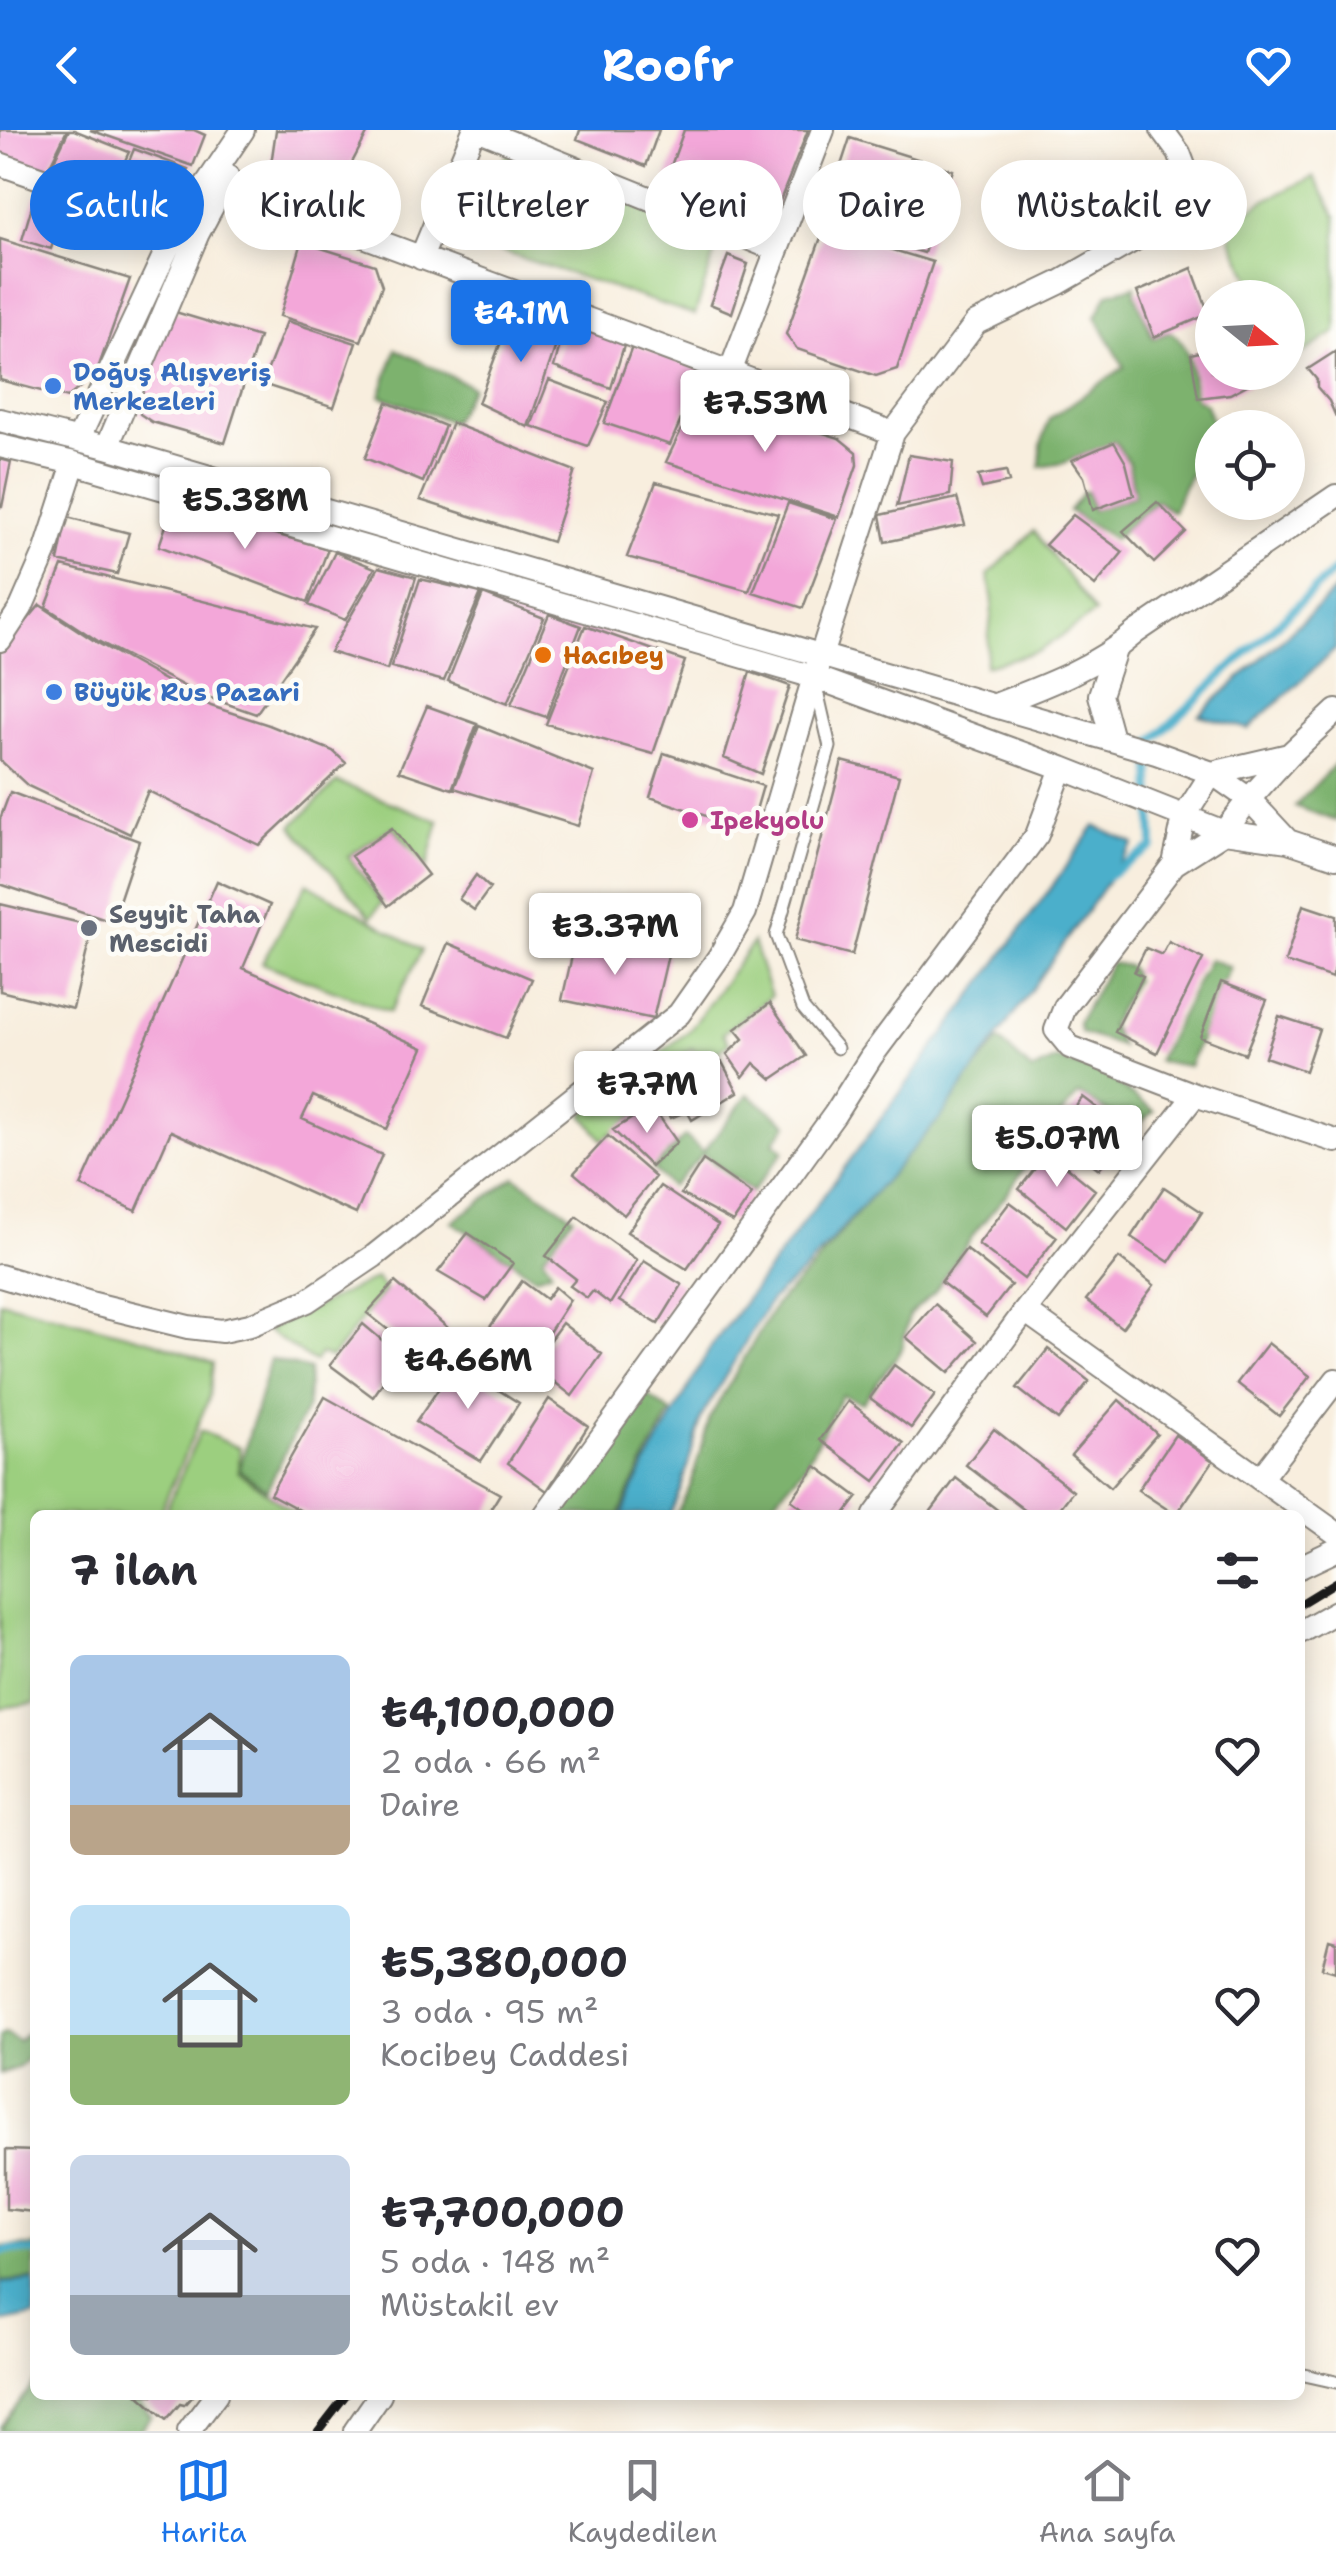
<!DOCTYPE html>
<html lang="tr">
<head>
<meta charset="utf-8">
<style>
	:root { --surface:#fff; --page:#f7f7f7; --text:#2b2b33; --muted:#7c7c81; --line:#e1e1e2; --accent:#1a73e8 }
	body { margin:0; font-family:"Shantell Sans",sans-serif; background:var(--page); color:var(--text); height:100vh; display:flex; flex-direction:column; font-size:38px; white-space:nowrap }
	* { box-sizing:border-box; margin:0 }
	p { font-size:32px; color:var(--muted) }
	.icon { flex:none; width:55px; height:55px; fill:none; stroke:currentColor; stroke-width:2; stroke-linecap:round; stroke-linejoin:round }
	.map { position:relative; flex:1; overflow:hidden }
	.sheet { position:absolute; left:30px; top:1380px; width:1275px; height:890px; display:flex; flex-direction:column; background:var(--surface); border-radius:15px; box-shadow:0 5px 25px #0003 }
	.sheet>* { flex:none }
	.banner { position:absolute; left:30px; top:30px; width:1278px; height:90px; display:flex; gap:20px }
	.needle { width:65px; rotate:108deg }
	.buttons { position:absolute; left:1195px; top:150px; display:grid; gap:20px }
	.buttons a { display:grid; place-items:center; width:110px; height:110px; border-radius:50%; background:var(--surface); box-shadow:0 5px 25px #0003; font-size:50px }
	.price { position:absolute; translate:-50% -85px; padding:0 22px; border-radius:10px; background:#fff; color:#222; font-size:32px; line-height:65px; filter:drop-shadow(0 2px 5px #0008) }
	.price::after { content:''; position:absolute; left:50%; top:60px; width:30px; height:22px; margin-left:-15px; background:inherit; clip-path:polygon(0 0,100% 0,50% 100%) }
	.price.on { background:var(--accent); color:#fff }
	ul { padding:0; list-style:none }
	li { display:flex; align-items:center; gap:30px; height:250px; padding:0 40px }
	li span { display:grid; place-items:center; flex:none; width:280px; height:200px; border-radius:15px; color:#555 }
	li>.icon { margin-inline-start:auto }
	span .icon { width:120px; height:120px; fill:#fffc; stroke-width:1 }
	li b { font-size:42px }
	h2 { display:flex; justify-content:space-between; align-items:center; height:120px; padding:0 40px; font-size:42px }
	.pill { padding:0 35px; border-radius:45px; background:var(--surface); box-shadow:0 5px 25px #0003; font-size:35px; line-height:90px }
	.pill.on { background:var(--accent); color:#fff }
	header { display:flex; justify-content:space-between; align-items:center; height:130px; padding:0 40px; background:var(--accent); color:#fff; font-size:45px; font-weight:700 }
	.tabs { display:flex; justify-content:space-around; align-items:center; height:140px; border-top:2px solid var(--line); background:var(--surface); font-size:28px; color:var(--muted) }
	.tabs a { display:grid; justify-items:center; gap:5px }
	.tabs .on { color:var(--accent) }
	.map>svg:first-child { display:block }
	.green { fill:#9ccf7f; stroke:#5c764e; stroke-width:2.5 }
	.forest { fill:#7db26e; stroke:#4c6745; stroke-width:2.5 }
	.water { fill:#4cafcb; stroke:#346674; stroke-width:2.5 }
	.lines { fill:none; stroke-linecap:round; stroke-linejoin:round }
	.stream { stroke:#4cafcb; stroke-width:8 }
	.building { fill:#f3a7d9 }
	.service-casing { stroke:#8a857d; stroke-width:15 }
	.minor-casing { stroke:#8a857d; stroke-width:26 }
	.service { stroke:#fff; stroke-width:11 }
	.minor { stroke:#fff; stroke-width:22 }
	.rail { stroke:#1c1c1c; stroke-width:8 }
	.shop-dot { fill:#3f7fe0; stroke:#fdfcf7; stroke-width:4 }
	.food-dot { fill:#e8710a; stroke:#fdfcf7; stroke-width:4 }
	.hotel-dot { fill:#d1479c; stroke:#fdfcf7; stroke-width:4 }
	.worship-dot { fill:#6b7280; stroke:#fdfcf7; stroke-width:4 }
	.labels { text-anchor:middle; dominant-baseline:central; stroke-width:9; stroke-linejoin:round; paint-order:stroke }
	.shop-label { font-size:25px; font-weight:bold; fill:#366cbe; stroke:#fdfcf7; text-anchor:start }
	.food-label { font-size:25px; font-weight:bold; fill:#c56008; stroke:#fdfcf7; text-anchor:start }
	.hotel-label { font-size:25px; font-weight:bold; fill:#b23c85; stroke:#fdfcf7; text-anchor:start }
	.worship-label { font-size:25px; font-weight:bold; fill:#5b616d; stroke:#fdfcf7; text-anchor:start }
</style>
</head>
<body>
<header><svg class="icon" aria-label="back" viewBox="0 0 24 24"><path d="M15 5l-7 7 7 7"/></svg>Roofr<svg class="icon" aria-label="heart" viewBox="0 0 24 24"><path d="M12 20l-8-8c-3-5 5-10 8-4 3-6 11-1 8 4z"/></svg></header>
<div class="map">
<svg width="1336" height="2301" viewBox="0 0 1336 2301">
	<rect width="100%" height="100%" fill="#fdfcf7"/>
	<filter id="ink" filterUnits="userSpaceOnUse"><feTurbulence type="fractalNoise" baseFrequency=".01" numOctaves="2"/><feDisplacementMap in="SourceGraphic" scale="20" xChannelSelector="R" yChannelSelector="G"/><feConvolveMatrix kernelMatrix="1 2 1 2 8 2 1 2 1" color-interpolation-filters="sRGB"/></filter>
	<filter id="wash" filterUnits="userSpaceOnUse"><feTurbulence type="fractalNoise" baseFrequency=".0048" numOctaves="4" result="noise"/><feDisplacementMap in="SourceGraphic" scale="40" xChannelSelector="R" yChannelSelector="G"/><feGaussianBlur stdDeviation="2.25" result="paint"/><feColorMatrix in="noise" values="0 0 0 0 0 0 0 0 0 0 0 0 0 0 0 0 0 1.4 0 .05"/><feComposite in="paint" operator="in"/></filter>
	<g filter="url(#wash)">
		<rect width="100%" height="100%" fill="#f8eede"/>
		<path class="green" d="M 507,24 L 720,106 L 695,185 L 473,112 Z
			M 1314,47 L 1336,86 L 1336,202 L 1290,231 L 1288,226 L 1288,168 L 1259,167 L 1231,108 L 1242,86 L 1263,71 Z
			M 1034,401 L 1095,483 L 1039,521 L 985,536 L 993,471 L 988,445 Z
			M 337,652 L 439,691 L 427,737 L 393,697 L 348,726 L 382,773 L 371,787 L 292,696 Z
			M 307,753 L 422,820 L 390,882 L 262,833 Z
			M 753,812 L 771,866 L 723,903 L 729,913 L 704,932 L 692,918 L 647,953 L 652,972 L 603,1010 L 583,985 L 690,900 Z
			M 376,1148 L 385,1160 L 331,1228 L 320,1224 L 314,1232 L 266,1200 Z
			M 0,1171 L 156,1212 L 213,1233 L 209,1268 L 159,1385 L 35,1385 L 35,1573 L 0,1578 Z
			M 200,1301 L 240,1318 L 238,1342 L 297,1385 L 164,1385 Z"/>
		<path class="forest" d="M 1135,156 L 1135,164 L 1153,208 L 1170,202 C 1193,214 1191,245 1195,268 L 1206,274 L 1214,297 L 1212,309 L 1182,359 L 1173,382 L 1156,371 L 1114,409 L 1069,381 L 1083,362 L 1087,362 L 1092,380 L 1134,366 L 1129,333 L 1115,312 L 1064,333 L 1040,337 L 1041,315 L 1049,289 L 1124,237 L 1096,187 L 1108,163 Z
			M 396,219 L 472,257 L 452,292 L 380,266 Z
			M 1336,633 L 1336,691 L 1295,676 Z
			M 1209,829 L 1230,837 L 1189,936 L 1157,931 Z
			M 1111,833 L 1129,836 L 1135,850 L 1110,895 L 1121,916 L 1081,903 L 1078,893 Z
			M 999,910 L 1032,941 L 1057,929 L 1106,945 L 1154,981 L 1134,998 L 1079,964 L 1056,990 L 1007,1064 L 976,1101 L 933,1164 L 909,1185 L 902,1219 L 862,1273 L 842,1265 L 804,1337 L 762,1385 L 676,1385 L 690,1357 L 710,1287 L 775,1175 L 812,1138 Z
			M 748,964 L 788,994 L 774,1012 L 784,1021 L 752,1062 L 703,1024 L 671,1057 L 653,1039 L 685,1006 L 703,1022 Z
			M 515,1047 L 573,1086 L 543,1127 L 552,1141 L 535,1147 L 452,1092 Z
			M 270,1229 L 309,1240 L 307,1277 L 267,1360 L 239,1340 Z
			M 646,1264 L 671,1282 L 631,1358 L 619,1385 L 557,1385 Z
			M 35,1896 L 35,1919 L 20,1937 L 0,1944 L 0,1906 L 5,1904 L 18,1911 Z
			M 35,2116 L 35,2149 L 0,2152 L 0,2117 Z
			M 35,2252 L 35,2265 L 132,2265 L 151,2286 L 139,2301 L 0,2301 L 0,2297 Z"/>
		<path class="water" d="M 1336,460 L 1336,519 L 1248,599 L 1199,585 Z
			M 1095,696 L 1134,714 L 942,986 L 807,1138 L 770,1171 L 702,1286 L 681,1359 L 670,1385 L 622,1385 L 633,1359 L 710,1218 L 990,842 Z
			M 35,2150 L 35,2186 L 0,2193 L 0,2153 Z"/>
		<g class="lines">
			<path class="stream" d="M 1106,747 L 1153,717 L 1150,613 L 1336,439
				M 0,2122 L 9,2120 L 35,2122"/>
		</g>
		<g id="blocks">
			<path class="building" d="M 0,0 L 67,0 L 47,41 L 0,26 Z
				M 69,0 L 74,0 L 129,22 L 110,63 L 48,43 Z
				M 90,0 L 194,0 L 205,5 L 193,36 Z
				M 276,0 L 369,0 L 333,69 L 271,34 Z
				M 580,0 L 659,0 L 646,36 L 577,9 Z
				M 684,0 L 808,0 L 774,86 L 667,47 Z
				M 850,8 L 953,40 L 924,123 L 822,93 Z
				M 134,19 L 188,39 L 165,86 L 115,65 Z
				M 35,66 L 65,76 L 51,119 L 22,110 Z
				M 824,99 L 933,132 L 897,239 L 876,246 L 797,219 L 786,204 Z
				M 0,109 L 130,149 L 96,244 L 67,268 L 0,250 Z
				M 302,112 L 375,135 L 382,156 L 361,211 L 280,186 Z
				M 728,126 L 748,134 L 732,183 L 710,174 Z
				M 1192,138 L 1209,184 L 1154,207 L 1137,162 Z
				M 515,174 L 563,195 L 528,297 L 478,273 Z
				M 172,181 L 259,207 L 225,313 L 152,292 L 140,284 L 138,271 Z
				M 567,189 L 626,209 L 611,258 L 554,237 Z
				M 287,191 L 356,213 L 334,277 L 262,254 Z
				M 633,214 L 702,241 L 670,315 L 604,293 Z
				M 1212,219 L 1212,242 L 1259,242 L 1260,248 L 1230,264 L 1198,268 L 1191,224 Z
				M 1336,221 L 1336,287 L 1329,271 L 1317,257 L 1317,250 L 1308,239 Z
				M 549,250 L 608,272 L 588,316 L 531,296 Z
				M 699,262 L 839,308 L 856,322 L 857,335 L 839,387 L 666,332 Z
				M 387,272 L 445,296 L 423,352 L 365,328 Z
				M 452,293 L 575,341 L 552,412 L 420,370 Z
				M 1114,312 L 1126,333 L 1134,365 L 1093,380 L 1084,347 L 1072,330 Z
				M 909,325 L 953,332 L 950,365 L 897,376 Z
				M 0,329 L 11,332 L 2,377 L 0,377 Z
				M 1006,341 L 1009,352 L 982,358 L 978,346 Z
				M 656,352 L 778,384 L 749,461 L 627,427 Z
				M 957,368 L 965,395 L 885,412 L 880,385 Z
				M 1157,372 L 1186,402 L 1154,433 L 1123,401 Z
				M 788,373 L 837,389 L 803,478 L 753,462 Z
				M 173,375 L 328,419 L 308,472 L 159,416 Z
				M 1073,385 L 1123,422 L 1095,456 L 1045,415 Z
				M 67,387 L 129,403 L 117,444 L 58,431 Z
				M 335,422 L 375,438 L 345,490 L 309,475 Z
				M 62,436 L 315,499 L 256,584 L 199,564 L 98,511 L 46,477 Z
				M 379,437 L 416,447 L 387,540 L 330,522 Z
				M 420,449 L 481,463 L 444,551 L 391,537 Z
				M 483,464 L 544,488 L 507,574 L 448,551 Z
				M 40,475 L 96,512 L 211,576 L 269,595 L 333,621 L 346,633 L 259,715 L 148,661 L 130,704 L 28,656 L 0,630 L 0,523 Z
				M 549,484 L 581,496 L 546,587 L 511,575 Z
				M 585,496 L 685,531 L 653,624 L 546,594 Z
				M 750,542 L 790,556 L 761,644 L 724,628 Z
				M 427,576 L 477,594 L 452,659 L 399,641 Z
				M 479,596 L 594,643 L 578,696 L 454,658 Z
				M 664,623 L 763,656 L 750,701 L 650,667 Z
				M 842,631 L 899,646 L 852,825 L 795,810 Z
				M 10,662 L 139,711 L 112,792 L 0,754 L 0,689 Z
				M 392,698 L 428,745 L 388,776 L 351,726 Z
				M 476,745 L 490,758 L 474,780 L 459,769 Z
				M 217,751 L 270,775 L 243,838 L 423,918 L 387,999 L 313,966 L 302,989 L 382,1025 L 356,1084 L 171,1001 L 136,1081 L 81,1056 Z
				M 0,774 L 93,796 L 73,879 L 0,861 Z
				M 1303,775 L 1336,786 L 1336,835 L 1332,848 L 1285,832 Z
				M 576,808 L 668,825 L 653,889 L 562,870 Z
				M 1169,812 L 1203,829 L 1157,923 L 1115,902 L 1143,846 L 1134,842 L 1146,818 L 1162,825 Z
				M 448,813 L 532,849 L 506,908 L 422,876 Z
				M 1221,852 L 1267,870 L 1245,924 L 1200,907 Z
				M 770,873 L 806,926 L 772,949 L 754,933 L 743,947 L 727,924 L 743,909 L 735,899 Z
				M 1279,886 L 1319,899 L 1305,941 L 1265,927 Z
				M 691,928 L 701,944 L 722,932 L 738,962 L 692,990 L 687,981 L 671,988 L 652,954 Z
				M 1083,967 L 1128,1001 L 1099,1039 L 1054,1005 Z
				M 652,976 L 677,1012 L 651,1037 L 613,1000 Z
				M 608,1006 L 655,1047 L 624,1085 L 574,1043 Z
				M 1048,1022 L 1095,1060 L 1066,1097 L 1019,1059 Z
				M 703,1030 L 752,1064 L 733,1092 L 681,1064 Z
				M 660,1056 L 718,1095 L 687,1139 L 627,1102 Z
				M 1164,1057 L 1202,1082 L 1169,1132 L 1131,1107 Z
				M 1010,1072 L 1057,1107 L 1024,1149 L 978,1114 Z
				M 577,1087 L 637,1130 L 610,1174 L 593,1161 L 587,1168 L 570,1156 L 576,1149 L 546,1126 Z
				M 468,1103 L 513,1133 L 486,1170 L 438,1142 Z
				M 966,1119 L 1011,1155 L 986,1187 L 941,1152 Z
				M 1119,1128 L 1154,1155 L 1122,1198 L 1086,1170 Z
				M 644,1131 L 682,1155 L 658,1194 L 619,1171 Z
				M 522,1151 L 546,1169 L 555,1157 L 570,1170 L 533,1227 L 490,1197 Z
				M 395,1152 L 447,1197 L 420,1225 L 367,1183 Z
				M 935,1174 L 977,1211 L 949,1243 L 906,1207 Z
				M 562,1193 L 602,1224 L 572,1266 L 532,1234 Z
				M 363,1194 L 401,1226 L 373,1267 L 330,1235 Z
				M 1268,1213 L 1310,1246 L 1279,1286 L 1237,1253 Z
				M 1048,1219 L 1089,1251 L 1058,1290 L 1017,1258 Z
				M 456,1233 L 519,1273 L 481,1331 L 416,1292 Z
				M 894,1235 L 935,1265 L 911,1298 L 870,1268 Z
				M 325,1267 L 500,1364 L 487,1385 L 309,1385 L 270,1364 Z
				M 549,1269 L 588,1296 L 547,1361 L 508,1333 Z
				M 1119,1270 L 1157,1304 L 1110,1358 L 1071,1325 Z
				M 848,1271 L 904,1313 L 875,1351 L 820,1310 Z
				M 994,1299 L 1073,1361 L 1055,1385 L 1031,1385 L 966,1335 Z
				M 1175,1305 L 1213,1331 L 1176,1385 L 1138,1360 Z
				M 816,1336 L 858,1367 L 844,1385 L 812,1385 L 791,1370 Z
				M 956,1348 L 1004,1385 L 928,1385 Z
				M 1329,1810 L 1336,1812 L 1336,1842 L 1322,1838 Z
				M 6,2020 L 35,2021 L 35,2082 L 6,2079 Z
				M 138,2265 L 193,2265 L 184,2275 L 180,2274 L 166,2290 Z"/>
		</g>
	</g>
	<g filter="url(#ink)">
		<use href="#blocks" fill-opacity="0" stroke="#8a857d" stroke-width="2.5"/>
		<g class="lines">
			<defs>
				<path id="service" d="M 816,556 L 830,617 L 776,805 L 803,878 L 837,918
					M 1300,2244 L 1336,2252"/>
				<path id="minor" d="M 480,0 L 777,120
					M 0,34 L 190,101
					M 224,54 L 893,303
					M 421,128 L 474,0
					M 730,242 L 823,0
					M 0,290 L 107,317 L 1156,623 L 1212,643 L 1249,669 L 1288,711
					M 78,310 L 177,98 L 243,0
					M 0,316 L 74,333 L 814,547 L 1062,638 L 1224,702 L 1288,711 L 1336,727
					M 107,317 L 198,103 L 228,47
					M 0,510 L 21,478 L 45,423 L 74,333
					M 995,575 C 1045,556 1096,537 1136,502 L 1336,366
					M 1336,581 L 1289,625 L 1249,669 L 1224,702 L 1174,734 L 1065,877 L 1056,900 L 1070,917 L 1195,965 L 1336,1011
					M 1112,609 L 1100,565 L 1115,520
					M 1174,734 L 1184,687 L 1212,643 L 1289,625
					M 0,1146 L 94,1174 L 188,1197 L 222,1201 L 250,1195 L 307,1171 L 374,1126 L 679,884 L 719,827 L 745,782 L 814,547 L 893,303 L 976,193 L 1059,153 L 1165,92 L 1200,78 L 1179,23 L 1162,0
					M 1025,1181 L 1336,1403
					M 1260,1349 L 1336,1250
					M 545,1385 L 835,984 L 871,927 L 1037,705 L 1062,638
					M 875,1385 L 1025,1181 L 1195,965
					M 1300,1437 L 1336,1420
					M 1300,1502 L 1336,1482
					M 189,2301 L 216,2265
					M 355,2301 L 380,2265"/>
			</defs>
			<use href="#service" class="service-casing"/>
			<use href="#minor" class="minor-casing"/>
			<use href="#service" class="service"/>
			<use href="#minor" class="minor"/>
			<path class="rail" d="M 1300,1474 L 1336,1452
				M 318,2301 L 346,2265"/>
		</g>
	</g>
	<g class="shop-dot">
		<circle cx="53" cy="256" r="10"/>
		<circle cx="54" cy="562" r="10"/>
	</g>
	<circle class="food-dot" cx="543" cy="525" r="10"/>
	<circle class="hotel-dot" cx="690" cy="690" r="10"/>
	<circle class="worship-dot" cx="89" cy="798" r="10"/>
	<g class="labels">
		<g class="shop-label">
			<text x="73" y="242">Doğuş Alışveriş<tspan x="73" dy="29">Merkezleri</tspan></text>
			<text x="74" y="562">Büyük Rus Pazari</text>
		</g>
		<g class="food-label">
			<text x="563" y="525">Hacıbey</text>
		</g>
		<g class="hotel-label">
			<text x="710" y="690">Ipekyolu</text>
		</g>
		<g class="worship-label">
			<text x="109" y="784">Seyyit Taha<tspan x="109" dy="29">Mescidi</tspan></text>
		</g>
	</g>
</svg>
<div class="buttons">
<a><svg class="needle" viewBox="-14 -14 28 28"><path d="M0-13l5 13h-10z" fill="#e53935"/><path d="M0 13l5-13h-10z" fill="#7c7c81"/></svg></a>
<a><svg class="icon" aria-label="locate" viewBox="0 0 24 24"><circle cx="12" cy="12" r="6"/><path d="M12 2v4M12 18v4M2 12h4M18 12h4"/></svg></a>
</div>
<b class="price on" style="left:521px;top:235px">₺4.1M</b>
<b class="price" style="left:765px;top:325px">₺7.53M</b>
<b class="price" style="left:245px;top:422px">₺5.38M</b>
<b class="price" style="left:615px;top:848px">₺3.37M</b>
<b class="price" style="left:647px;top:1006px">₺7.7M</b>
<b class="price" style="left:1057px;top:1060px">₺5.07M</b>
<b class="price" style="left:468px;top:1282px">₺4.66M</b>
<div class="banner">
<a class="pill on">Satılık</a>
<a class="pill">Kiralık</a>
<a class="pill">Filtreler</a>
<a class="pill">Yeni</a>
<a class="pill">Daire</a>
<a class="pill">Müstakil ev</a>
</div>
<section class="sheet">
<h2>7 ilan<svg class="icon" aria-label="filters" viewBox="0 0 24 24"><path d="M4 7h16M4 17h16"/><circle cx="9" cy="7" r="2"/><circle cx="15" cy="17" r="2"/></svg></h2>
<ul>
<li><span style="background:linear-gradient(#a9c7e8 75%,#b9a48a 0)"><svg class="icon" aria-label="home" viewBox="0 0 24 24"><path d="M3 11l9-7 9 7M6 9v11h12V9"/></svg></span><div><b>₺4,100,000</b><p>2 oda · 66 m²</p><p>Daire</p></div><svg class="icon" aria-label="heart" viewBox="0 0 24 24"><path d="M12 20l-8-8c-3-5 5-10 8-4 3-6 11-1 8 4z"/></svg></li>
<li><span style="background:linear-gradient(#bfe0f5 65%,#8fb573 0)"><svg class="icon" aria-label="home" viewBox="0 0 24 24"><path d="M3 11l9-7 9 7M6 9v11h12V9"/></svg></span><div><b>₺5,380,000</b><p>3 oda · 95 m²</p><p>Kocibey Caddesi</p></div><svg class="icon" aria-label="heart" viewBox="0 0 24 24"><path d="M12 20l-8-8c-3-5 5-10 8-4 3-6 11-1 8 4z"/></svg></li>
<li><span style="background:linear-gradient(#c9d6e8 70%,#9aa5b1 0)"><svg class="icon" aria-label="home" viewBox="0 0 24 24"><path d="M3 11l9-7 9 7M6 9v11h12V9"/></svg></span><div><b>₺7,700,000</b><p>5 oda · 148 m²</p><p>Müstakil ev</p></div><svg class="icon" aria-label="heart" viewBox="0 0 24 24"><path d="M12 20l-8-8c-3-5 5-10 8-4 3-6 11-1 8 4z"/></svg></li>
</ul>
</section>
</div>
<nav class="tabs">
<a class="on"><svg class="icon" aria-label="map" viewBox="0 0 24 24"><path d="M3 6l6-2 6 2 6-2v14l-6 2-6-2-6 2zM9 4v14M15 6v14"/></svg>Harita</a>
<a><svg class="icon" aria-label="saved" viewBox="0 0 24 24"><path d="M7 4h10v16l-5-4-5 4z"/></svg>Kaydedilen</a>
<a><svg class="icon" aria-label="home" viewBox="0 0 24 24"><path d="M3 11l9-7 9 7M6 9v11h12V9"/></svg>Ana sayfa</a>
</nav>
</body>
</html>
